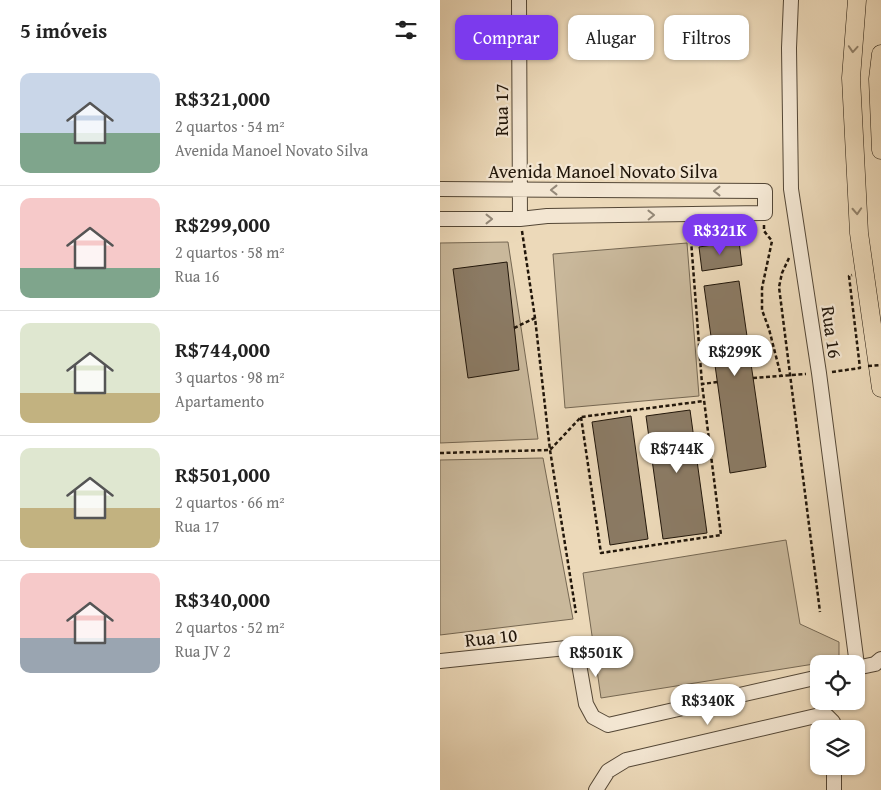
<!DOCTYPE html>
<html lang="pt">
<head>
<meta charset="utf-8">
<style>
	:root { --surface:#fff; --page:#f2f2f2; --text:#222; --muted:#767676; --line:#e0e0e0; --accent:#7c3aed }
	body { margin:0; font-family:"Gentium Book Plus",serif; background:var(--page); color:var(--text); height:100vh; display:flex; flex-direction:column; font-size:19px; white-space:nowrap }
	* { box-sizing:border-box; margin:0 }
	p { font-size:16px; color:var(--muted) }
	.icon { flex:none; width:28px; height:28px; fill:none; stroke:currentColor; stroke-width:2; stroke-linecap:round; stroke-linejoin:round }
	.map { position:relative; flex:1; overflow:hidden }
	.details { display:flex; flex-direction:column; background:var(--surface); width:440px }
	.details>* { flex:none }
	.guide { position:absolute; left:15px; top:15px; width:350px; height:45px; display:flex; gap:10px }
	.tools { position:absolute; left:370px; top:655px; display:grid; gap:10px }
	.tools a { display:grid; place-items:center; width:55px; height:55px; border-radius:10px; background:var(--surface); box-shadow:0 1px 4px #0004; font-size:25px }
	.price { position:absolute; translate:-50% -42px; padding:0 11px; border-radius:18px; background:#fff; color:#222; font-size:16px; line-height:32px; filter:drop-shadow(0 1px 2px #0008) }
	.price::after { content:''; position:absolute; left:50%; top:30px; width:15px; height:11px; margin-left:-8px; background:inherit; clip-path:polygon(0 0,100% 0,50% 100%) }
	.price.active { background:var(--accent); color:#fff }
	ul { padding:0; list-style:none }
	li { display:flex; align-items:center; gap:15px; height:125px; padding:0 20px }
	li+li { border-top:1px solid var(--line) }
	li span { display:grid; place-items:center; flex:none; width:140px; height:100px; border-radius:10px; color:#555 }
	li>.icon { margin-inline-start:auto }
	span .icon { width:60px; height:60px; fill:#fffc; stroke-width:1 }
	li b { font-size:21px }
	h2 { display:flex; justify-content:space-between; align-items:center; height:60px; padding:0 20px; font-size:21px }
	.tag { padding:0 18px; border-radius:10px; background:var(--surface); box-shadow:0 1px 4px #0004; font-size:18px; line-height:45px }
	.tag.active { background:var(--accent); color:#fff }
	main { display:flex; flex:1; min-height:0 }
	.map>svg:first-child { display:block }
	.green { fill:#c9b89b; stroke:#756752 }
	.building { fill:#8b7b65; stroke:#21160a }
	.lines { fill:none; stroke-linecap:round; stroke-linejoin:round }
	.minor-casing { stroke:#544736; stroke-width:16 }
	.major-casing { stroke:#21160a; stroke-width:19 }
	.path { stroke:#21160a; stroke-width:2.5; stroke-dasharray:4 2.5; stroke-linecap:butt }
	.minor { stroke:#f3e6d2; stroke-width:14 }
	.major { stroke:#ecd9b9; stroke-width:18 }
	.path-bridge { stroke:#21160a; stroke-width:2.5; stroke-dasharray:4 2.5; stroke-linecap:butt }
	.oneway { stroke:#91816a }
	.oneway2 { stroke:#948878 }
	.labels { text-anchor:middle; dominant-baseline:central; stroke-width:4.5; stroke-linejoin:round; paint-order:stroke }
	.street-label { font-size:19px; fill:#21160a; stroke:#f3e6d2 }
</style>
</head>
<body>
<main>
<section class="details">
<h2>5 imóveis<svg class="icon" aria-label="filters" viewBox="0 0 24 24"><path d="M4 7h16M4 17h16"/><circle cx="9" cy="7" r="2"/><circle cx="15" cy="17" r="2"/></svg></h2>
<ul>
<li><span style="background:linear-gradient(#c9d6e8 60%,#7fa58c 0)"><svg class="icon" aria-label="home" viewBox="0 0 24 24"><path d="M3 11l9-7 9 7M6 9v11h12V9"/></svg></span><div><b>R$321,000</b><p>2 quartos · 54 m²</p><p>Avenida Manoel Novato Silva</p></div></li>
<li><span style="background:linear-gradient(#f6c9c9 70%,#7fa58c 0)"><svg class="icon" aria-label="home" viewBox="0 0 24 24"><path d="M3 11l9-7 9 7M6 9v11h12V9"/></svg></span><div><b>R$299,000</b><p>2 quartos · 58 m²</p><p>Rua 16</p></div></li>
<li><span style="background:linear-gradient(#dfe7d0 70%,#c2b280 0)"><svg class="icon" aria-label="home" viewBox="0 0 24 24"><path d="M3 11l9-7 9 7M6 9v11h12V9"/></svg></span><div><b>R$744,000</b><p>3 quartos · 98 m²</p><p>Apartamento</p></div></li>
<li><span style="background:linear-gradient(#dfe7d0 60%,#c2b280 0)"><svg class="icon" aria-label="home" viewBox="0 0 24 24"><path d="M3 11l9-7 9 7M6 9v11h12V9"/></svg></span><div><b>R$501,000</b><p>2 quartos · 66 m²</p><p>Rua 17</p></div></li>
<li><span style="background:linear-gradient(#f6c9c9 65%,#9aa5b1 0)"><svg class="icon" aria-label="home" viewBox="0 0 24 24"><path d="M3 11l9-7 9 7M6 9v11h12V9"/></svg></span><div><b>R$340,000</b><p>2 quartos · 52 m²</p><p>Rua JV 2</p></div></li>
</ul>
</section>
<div class="map">
<svg width="441" height="790" viewBox="0 0 441 790">
	<rect width="100%" height="100%" fill="#ecd9b9"/>
	<filter id="stains"><feTurbulence type="fractalNoise" baseFrequency=".004" numOctaves="4"/><feColorMatrix values="0 0 0 0 .2 0 0 0 0 .09 0 0 0 0 .02 0 0 0 .5 -.17"/></filter>
	<radialGradient id="worn" r=".72"><stop offset=".6" stop-color="#630" stop-opacity="0"/><stop offset="1" stop-color="#630" stop-opacity=".3"/></radialGradient>
	<path class="green" d="M 68,242 L 98,439 L 0,443 L 0,243 Z
		M 247,243 L 259,396 L 125,408 L 113,254 Z
		M 103,458 L 133,619 L 0,635 L 0,460 Z
		M 346,540 L 360,624 L 399,642 L 399,660 L 161,698 L 143,573 Z"/>
	<path class="building" d="M 299,241 L 302,265 L 262,271 L 259,247 Z
		M 67,262 L 79,370 L 28,378 L 13,269 Z
		M 299,281 L 326,467 L 290,473 L 264,286 Z
		M 250,410 L 267,533 L 223,539 L 206,416 Z
		M 191,416 L 208,539 L 170,545 L 152,422 Z"/>
	<g class="lines">
		<defs>
			<path id="minor" d="M 79,0 L 80,219
				M 351,0 L 349,48 L 351,189 L 379,373 L 417,665 L 420,667
				M 0,189 L 325,191 L 325,213 L 107,216 L 80,219 L 0,219
				M 0,661 L 136,647 L 146,704 L 153,717 L 168,725 L 379,677
				M 416,668 L 435,664 L 441,659
				M 394,766 L 394,790
				M 156,790 L 168,771 L 186,760 L 380,715 L 387,716 L 393,722 L 393,729"/>
			<path id="major" d="M 417,0 L 411,78 L 419,233 L 441,388
				M 441,54 L 438,79 L 441,150"/>
		</defs>
		<use href="#minor" class="minor-casing"/>
		<use href="#major" class="major-casing"/>
		<path class="path" d="M 324,225 L 324,231 L 332,241 L 322,288 L 322,310 L 329,329 L 341,376
			M 250,227 L 262,384 L 278,382
			M 82,231 L 95,318 L 110,450 L 136,613
			M 349,258 L 342,273 L 339,287 L 380,612
			M 74,328 L 95,318
			M 392,372 L 420,368 L 409,276 L 412,275
			M 313,378 L 366,374
			M 141,417 L 161,553 L 281,535 L 262,384
			M 0,453 L 110,450 L 141,417 L 264,401"/>
		<use href="#minor" class="minor"/>
		<use href="#major" class="major"/>
		<path class="path-bridge" d="M 428,366 L 441,365"/>
	</g>
	<defs><path id="oneway-chevron" d="M-2-3.5L2.5 0L-2 3.5" fill="none" stroke-width="1.6" stroke-linecap="round" stroke-linejoin="round" transform="scale(1.25)"/></defs>
	<g class="oneway">
		<use href="#oneway-chevron" transform="translate(413 49) rotate(94)"/>
		<use href="#oneway-chevron" transform="translate(417 211) rotate(87)"/>
	</g>
	<g class="oneway2">
		<use href="#oneway-chevron" transform="translate(114 190) rotate(-180)"/>
		<use href="#oneway-chevron" transform="translate(277 191) rotate(-180)"/>
		<use href="#oneway-chevron" transform="translate(211 215) rotate(-1)"/>
		<use href="#oneway-chevron" transform="translate(49 219)"/>
	</g>
	<g class="labels">
		<g class="street-label">
			<text transform="translate(61 110) rotate(-90)">Rua 17</text>
			<text x="163" y="171">Avenida Manoel Novato Silva</text>
			<text transform="translate(392 332) rotate(82)">Rua 16</text>
			<text transform="translate(51 637) rotate(-6)">Rua 10</text>
		</g>
	</g>
	<rect width="100%" height="100%" filter="url(#stains)"/>
	<rect width="100%" height="100%" fill="url(#worn)"/>
</svg>
<div class="tools">
<a><svg class="icon" aria-label="locate" viewBox="0 0 24 24"><circle cx="12" cy="12" r="6"/><path d="M12 2v4M12 18v4M2 12h4M18 12h4"/></svg></a>
<a><svg class="icon" aria-label="layers" viewBox="0 0 24 24"><path d="M12 4l9 5-9 5-9-5zM3 14l9 5 9-5"/></svg></a>
</div>
<b class="price active" style="left:280px;top:256px">R$321K</b>
<b class="price" style="left:295px;top:377px">R$299K</b>
<b class="price" style="left:237px;top:474px">R$744K</b>
<b class="price" style="left:156px;top:678px">R$501K</b>
<b class="price" style="left:268px;top:726px">R$340K</b>
<div class="guide">
<a class="tag active">Comprar</a>
<a class="tag">Alugar</a>
<a class="tag">Filtros</a>
</div>
</div>
</main>
</body>
</html>
